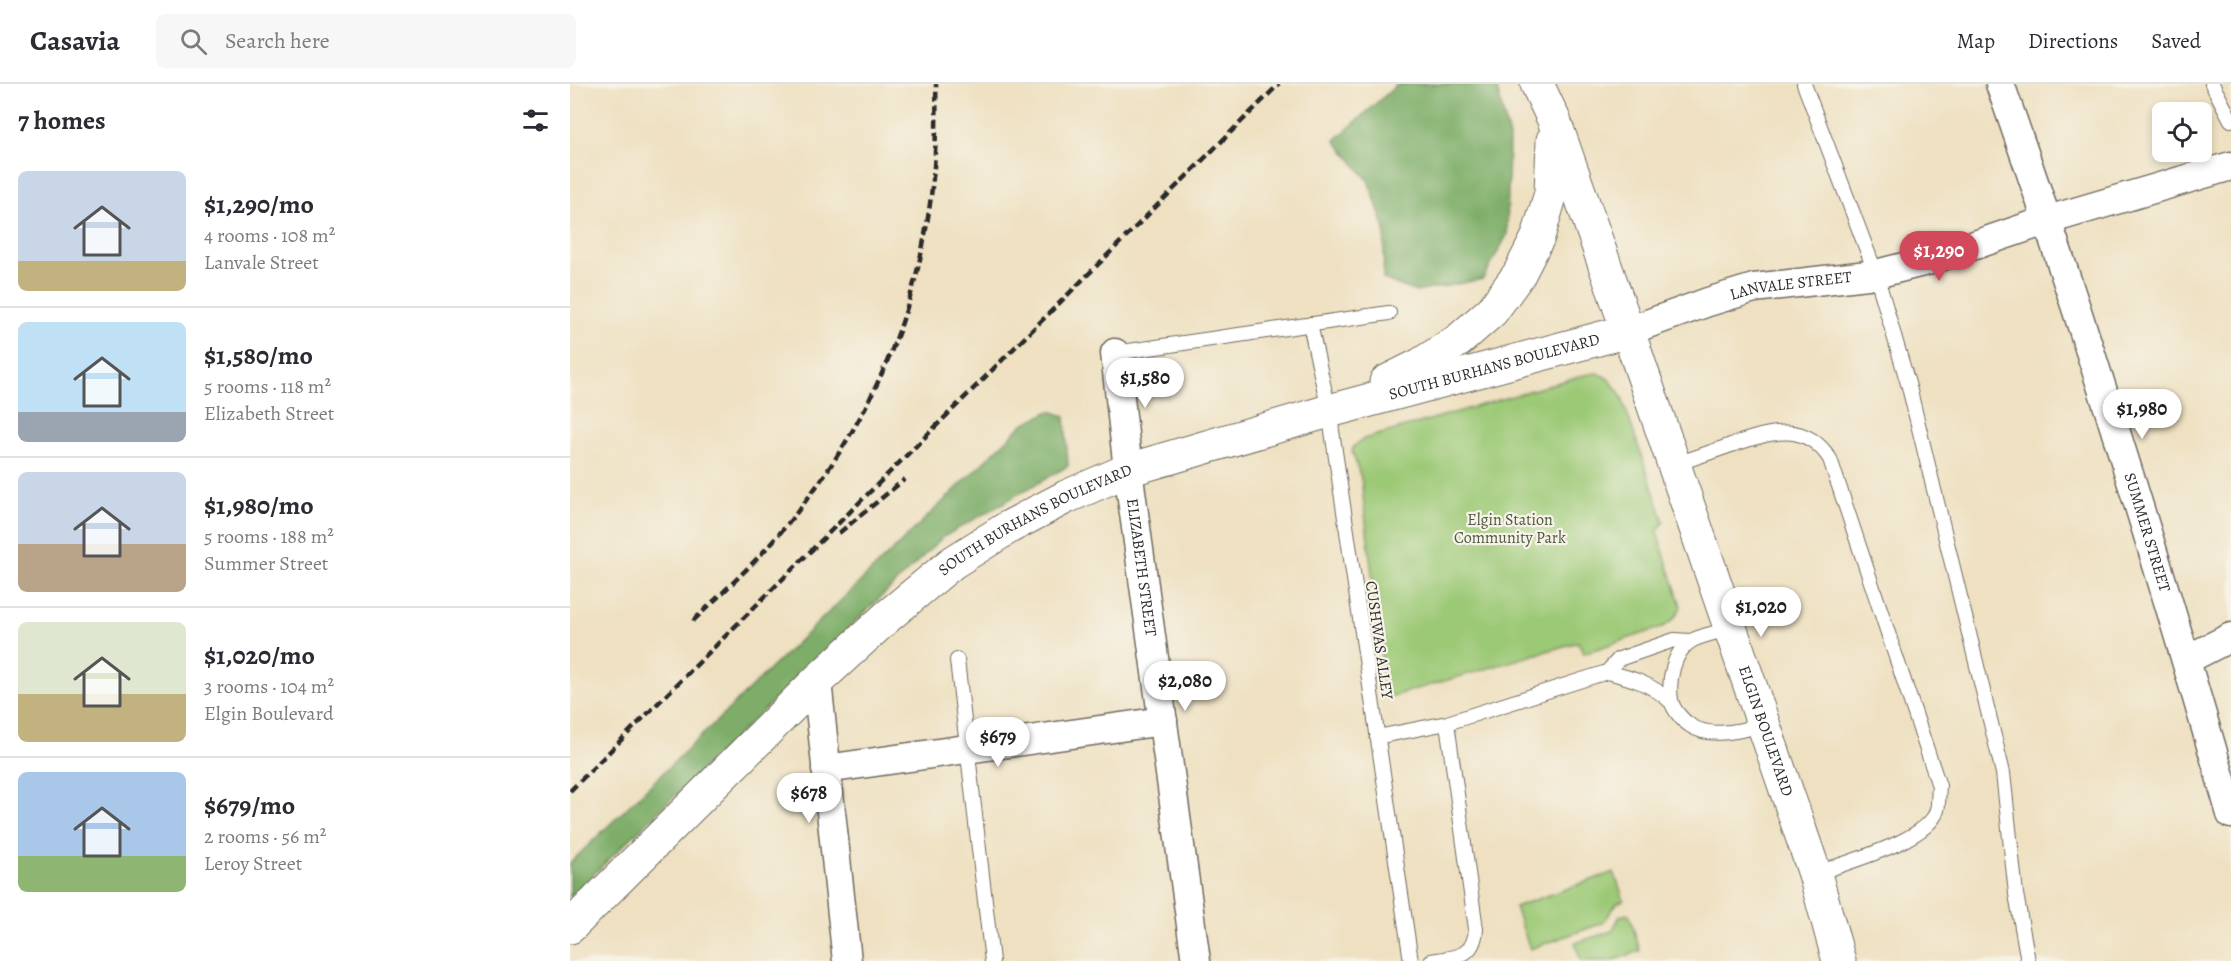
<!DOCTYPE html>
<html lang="en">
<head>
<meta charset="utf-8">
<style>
	:root { --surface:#fff; --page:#f7f7f7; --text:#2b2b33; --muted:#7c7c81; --line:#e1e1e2; --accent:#d1495b }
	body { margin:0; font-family:Alegreya,serif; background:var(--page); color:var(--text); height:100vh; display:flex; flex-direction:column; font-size:22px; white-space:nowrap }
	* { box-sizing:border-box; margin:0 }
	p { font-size:20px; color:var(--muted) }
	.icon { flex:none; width:33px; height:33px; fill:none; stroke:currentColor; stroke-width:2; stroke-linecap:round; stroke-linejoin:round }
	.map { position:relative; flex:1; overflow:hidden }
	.drawer { display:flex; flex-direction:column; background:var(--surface); width:570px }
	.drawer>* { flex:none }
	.tools { position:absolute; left:1582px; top:18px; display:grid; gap:12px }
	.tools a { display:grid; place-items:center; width:60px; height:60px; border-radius:9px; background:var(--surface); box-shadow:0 3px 9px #0003; font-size:30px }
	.price { position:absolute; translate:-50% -51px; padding:0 14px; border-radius:21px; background:#fff; color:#222; font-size:20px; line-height:39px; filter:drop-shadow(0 2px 3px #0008) }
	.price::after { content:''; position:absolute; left:50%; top:36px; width:18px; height:14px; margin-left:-9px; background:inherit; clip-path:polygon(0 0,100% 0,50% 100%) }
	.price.on { background:var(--accent); color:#fff }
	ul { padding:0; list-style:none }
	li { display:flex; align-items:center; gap:18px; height:150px; padding:0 18px }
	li+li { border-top:2px solid var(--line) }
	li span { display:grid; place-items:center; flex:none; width:168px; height:120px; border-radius:9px; color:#555 }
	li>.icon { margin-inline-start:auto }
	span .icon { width:72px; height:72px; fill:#fffc; stroke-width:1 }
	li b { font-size:26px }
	h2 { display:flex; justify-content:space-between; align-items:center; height:72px; padding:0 18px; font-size:26px }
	header { display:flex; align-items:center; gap:36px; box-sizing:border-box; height:84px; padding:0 30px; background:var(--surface); border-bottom:2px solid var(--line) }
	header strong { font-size:28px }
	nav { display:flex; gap:33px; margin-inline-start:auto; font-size:21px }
	.search { width:420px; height:54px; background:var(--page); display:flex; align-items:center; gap:15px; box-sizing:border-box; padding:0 21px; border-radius:9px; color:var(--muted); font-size:22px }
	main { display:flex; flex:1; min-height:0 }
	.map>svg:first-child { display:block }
	.green { fill:#9cc976; stroke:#647a50; stroke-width:1.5 }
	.forest { fill:#7dad67; stroke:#546c49; stroke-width:1.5 }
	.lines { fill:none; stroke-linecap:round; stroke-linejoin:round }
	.lane-casing { stroke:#6f6a5f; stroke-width:16 }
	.street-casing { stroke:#6f6a5f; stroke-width:31 }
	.secondary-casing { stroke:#6f6a5f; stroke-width:35 }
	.primary-casing { stroke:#6f6a5f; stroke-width:35 }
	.lane { stroke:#fff; stroke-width:14 }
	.street { stroke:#fff; stroke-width:28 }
	.secondary { stroke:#fff; stroke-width:33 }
	.primary { stroke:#fff; stroke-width:33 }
	.rail { stroke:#2b2b2b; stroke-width:4.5; stroke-dasharray:9 4.5; stroke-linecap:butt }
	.labels { text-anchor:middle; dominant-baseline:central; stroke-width:4.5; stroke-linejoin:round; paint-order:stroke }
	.street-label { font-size:16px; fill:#2b2b2b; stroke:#f7f3e8 }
	.park-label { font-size:16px; fill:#4d5a42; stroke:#f7f3e8 }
</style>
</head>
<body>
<header>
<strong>Casavia</strong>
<div class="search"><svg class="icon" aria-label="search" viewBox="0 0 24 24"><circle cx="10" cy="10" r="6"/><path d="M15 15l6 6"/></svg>Search here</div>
<nav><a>Map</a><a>Directions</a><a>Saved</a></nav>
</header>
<main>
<section class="drawer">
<h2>7 homes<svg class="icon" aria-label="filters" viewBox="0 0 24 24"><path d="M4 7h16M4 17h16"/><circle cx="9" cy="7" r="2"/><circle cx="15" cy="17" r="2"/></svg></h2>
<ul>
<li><span style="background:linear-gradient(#c9d6e8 75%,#c2b280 0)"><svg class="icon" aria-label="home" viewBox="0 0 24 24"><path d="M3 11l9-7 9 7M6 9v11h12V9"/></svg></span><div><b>$1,290/mo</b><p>4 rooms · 108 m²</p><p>Lanvale Street</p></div></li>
<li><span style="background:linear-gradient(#bfe0f5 75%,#9aa5b1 0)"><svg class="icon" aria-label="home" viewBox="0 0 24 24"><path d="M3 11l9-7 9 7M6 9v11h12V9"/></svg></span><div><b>$1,580/mo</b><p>5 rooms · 118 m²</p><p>Elizabeth Street</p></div></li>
<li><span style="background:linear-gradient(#c9d6e8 60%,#b9a48a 0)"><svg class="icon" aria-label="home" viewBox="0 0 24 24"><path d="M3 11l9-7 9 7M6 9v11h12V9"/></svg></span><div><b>$1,980/mo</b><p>5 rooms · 188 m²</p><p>Summer Street</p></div></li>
<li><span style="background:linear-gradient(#dfe7d0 60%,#c2b280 0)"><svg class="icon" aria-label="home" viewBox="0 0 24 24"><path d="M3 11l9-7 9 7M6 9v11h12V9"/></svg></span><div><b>$1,020/mo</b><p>3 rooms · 104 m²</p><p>Elgin Boulevard</p></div></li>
<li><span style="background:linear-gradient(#a9c7e8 70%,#8fb573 0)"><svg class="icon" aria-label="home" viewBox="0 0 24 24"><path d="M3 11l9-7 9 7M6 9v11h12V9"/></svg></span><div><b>$679/mo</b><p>2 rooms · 56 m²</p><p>Leroy Street</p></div></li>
</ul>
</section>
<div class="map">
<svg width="1661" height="877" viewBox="0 0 1661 877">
	<rect width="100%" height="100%" fill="#f7f3e8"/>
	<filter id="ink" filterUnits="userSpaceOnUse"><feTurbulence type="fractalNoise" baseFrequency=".0167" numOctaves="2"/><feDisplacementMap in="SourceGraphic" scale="12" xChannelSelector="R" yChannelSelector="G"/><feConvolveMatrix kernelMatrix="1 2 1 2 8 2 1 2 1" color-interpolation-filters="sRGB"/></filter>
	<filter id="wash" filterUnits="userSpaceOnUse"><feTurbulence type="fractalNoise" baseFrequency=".008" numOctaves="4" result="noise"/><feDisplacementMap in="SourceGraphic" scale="24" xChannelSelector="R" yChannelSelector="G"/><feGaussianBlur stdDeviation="1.35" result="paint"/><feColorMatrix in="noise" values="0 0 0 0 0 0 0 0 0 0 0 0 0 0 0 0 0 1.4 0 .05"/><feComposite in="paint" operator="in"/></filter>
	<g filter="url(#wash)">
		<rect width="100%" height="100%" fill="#eee0c0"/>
		<path class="green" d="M 1027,289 C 1040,293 1043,301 1051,311 L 1094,438 L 1087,448 L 1111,522 C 1107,533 1101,540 1090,544 L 1014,569 L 1008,558 L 816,614 L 791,394 L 782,367 L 784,362 L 794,355 L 1014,291 Z
			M 1044,788 L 1054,816 L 1047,819 L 1033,839 L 960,865 L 945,823 Z
			M 1059,830 L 1070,867 L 1041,877 L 1011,877 L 1005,859 L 1042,847 L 1050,832 Z"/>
		<path class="forest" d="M 828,0 L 926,0 L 939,53 L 937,151 L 913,195 L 846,208 L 813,195 L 815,145 L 798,96 L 765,56 Z
			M 480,327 L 495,332 L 498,382 L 373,453 L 0,813 L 0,779 L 453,340 Z"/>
	</g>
	<g filter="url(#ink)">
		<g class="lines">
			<defs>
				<path id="lane" d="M 1234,0 L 1306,190 L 1339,303 L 1433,689 L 1446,810 L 1458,877
					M 1642,0 L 1661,36
					M 740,240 L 759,327 L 841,877
					M 545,269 L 819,229
					M 1104,381 C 1123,374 1142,368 1161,361 C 1199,349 1234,335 1260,375 L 1369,702 C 1368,709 1369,719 1367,726 C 1359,757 1273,779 1245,790
					M 1161,545 C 1148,548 1132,551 1121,557 C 1103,568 1098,597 1101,616 C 1103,626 1113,637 1121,642 C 1141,655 1172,646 1193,641
					M 387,576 L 422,877
					M 1101,618 C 1082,600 1062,594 1037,588 L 1049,575 L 1104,556 L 1120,557
					M 807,653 L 877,639 L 1037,588
					M 861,877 C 885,873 904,874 906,845 L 877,639"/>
				<g id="street">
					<path id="s1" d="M 1430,0 C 1515,240 1590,485 1661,730"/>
					<path id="s2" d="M 1058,247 L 1138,218 L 1184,204 L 1306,190 L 1361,176 L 1478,136 L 1661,82"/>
					<path id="s3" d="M 545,269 L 558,386 L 626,877"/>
					<path d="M 1616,576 L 1661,553"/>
					<path d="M 247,597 L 277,877"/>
					<path d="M 256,685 L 593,637"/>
				</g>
				<g id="secondary">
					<path id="s4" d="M 1058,247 L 1245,790 L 1269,877"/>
				</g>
				<g id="primary">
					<path d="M 816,298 L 850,281 L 889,256 L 922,227 L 949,190 L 968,153 L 981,109 L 983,56"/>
					<path id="s5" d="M 0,843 L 247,597 L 318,532 L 382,479 L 439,443 L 496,413 L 558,386 L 759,327 L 1058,247 L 984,36 L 967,0"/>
				</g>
			</defs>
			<use href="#lane" class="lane-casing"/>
			<use href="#street" class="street-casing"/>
			<use href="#secondary" class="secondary-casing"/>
			<use href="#primary" class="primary-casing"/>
			<use href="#lane" class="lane"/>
			<use href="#street" class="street"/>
			<use href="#secondary" class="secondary"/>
			<use href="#primary" class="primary"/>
			<path class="rail" d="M 269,449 L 335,395
				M 123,537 C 153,508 183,481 210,449 C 321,318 371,172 366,0
				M 0,707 L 709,0"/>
		</g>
	</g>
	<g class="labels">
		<g class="street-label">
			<text stroke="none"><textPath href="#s2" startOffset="170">LANVALE STREET</textPath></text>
			<text stroke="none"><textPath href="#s5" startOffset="1108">SOUTH BURHANS BOULEVARD</textPath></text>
			<text stroke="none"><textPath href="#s5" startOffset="622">SOUTH BURHANS BOULEVARD</textPath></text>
			<text stroke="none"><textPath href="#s1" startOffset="472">SUMMER STREET</textPath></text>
			<text stroke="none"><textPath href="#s3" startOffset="216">ELIZABETH STREET</textPath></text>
			<text transform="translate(809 556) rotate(82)">CUSHWAS ALLEY</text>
			<text stroke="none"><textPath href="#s4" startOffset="423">ELGIN BOULEVARD</textPath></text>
		</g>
		<g class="park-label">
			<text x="940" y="436">Elgin Station<tspan x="940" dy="18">Community Park</tspan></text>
		</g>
	</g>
</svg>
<div class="tools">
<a><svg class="icon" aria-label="locate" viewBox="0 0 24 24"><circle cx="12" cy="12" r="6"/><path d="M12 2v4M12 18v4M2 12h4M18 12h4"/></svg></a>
</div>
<b class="price on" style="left:1369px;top:198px">$1,290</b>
<b class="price" style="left:575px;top:325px">$1,580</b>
<b class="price" style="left:1572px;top:356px">$1,980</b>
<b class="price" style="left:1191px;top:554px">$1,020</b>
<b class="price" style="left:615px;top:628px">$2,080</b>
<b class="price" style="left:428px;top:684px">$679</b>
<b class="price" style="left:239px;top:740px">$678</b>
</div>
</main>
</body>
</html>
